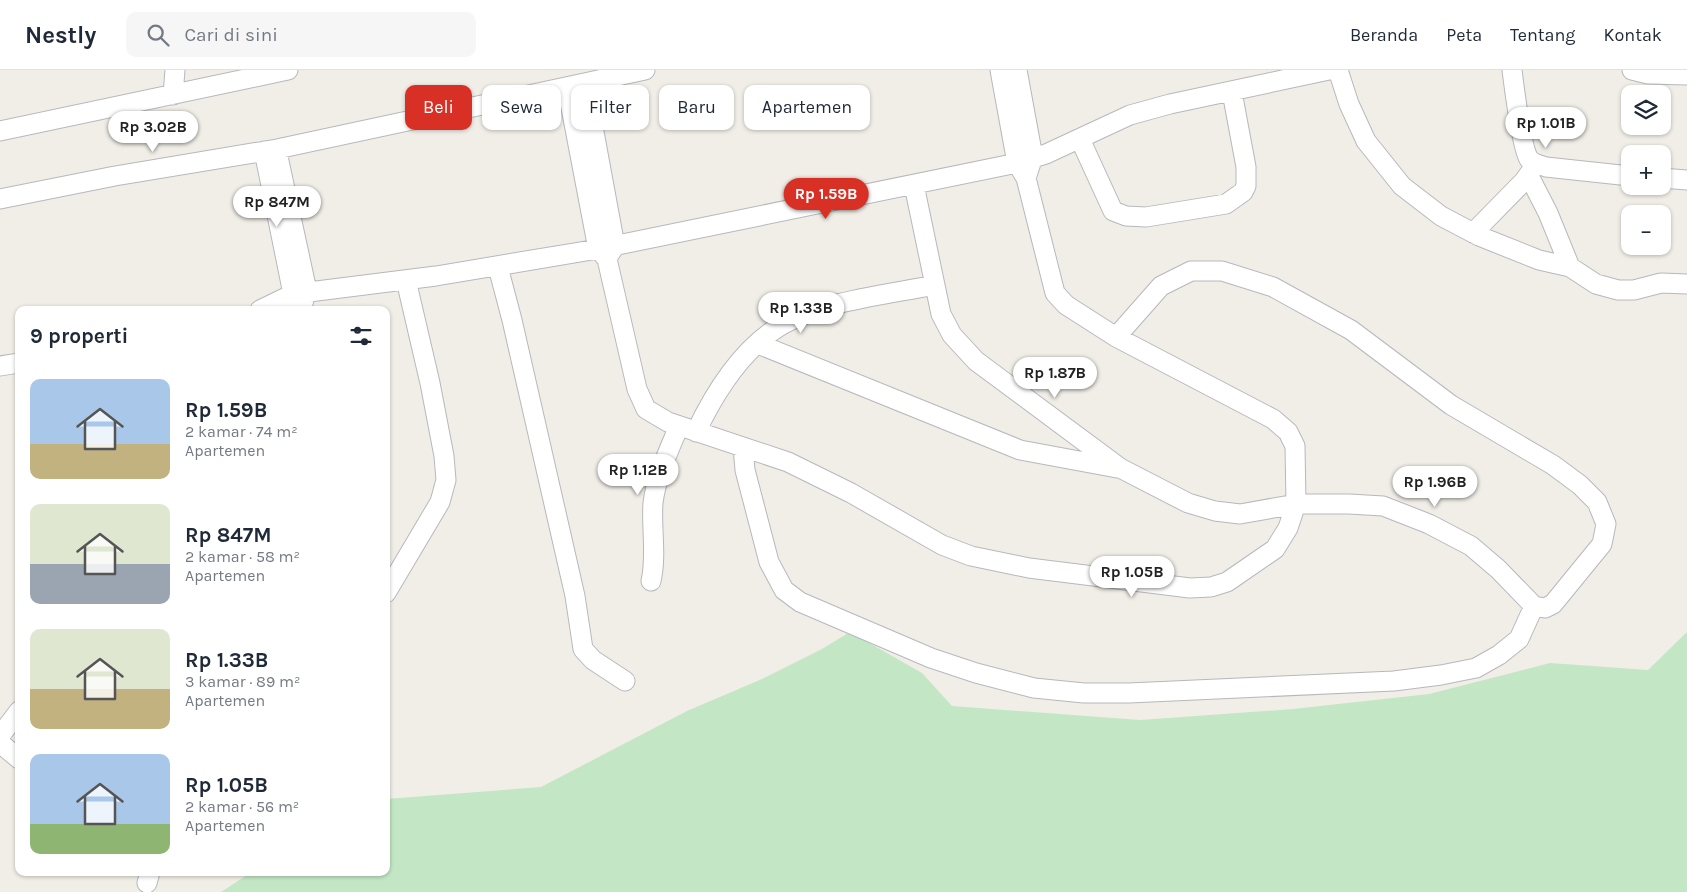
<!DOCTYPE html>
<html lang="id">
<head>
<meta charset="utf-8">
<style>
	:root { --surface:#fff; --page:#f6f6f7; --text:#1f2937; --muted:#747a83; --line:#e0e1e3; --accent:#d93025 }
	body { margin:0; font-family:Karla,sans-serif; background:var(--page); color:var(--text); height:100vh; display:flex; flex-direction:column; font-size:19px; white-space:nowrap }
	* { box-sizing:border-box; margin:0 }
	p { font-size:16px; color:var(--muted) }
	.icon { flex:none; width:28px; height:28px; fill:none; stroke:currentColor; stroke-width:2; stroke-linecap:round; stroke-linejoin:round }
	.map { position:relative; flex:1; overflow:hidden }
	.drawer { position:absolute; left:15px; top:236px; width:375px; height:570px; display:flex; flex-direction:column; background:var(--surface); border-radius:10px; box-shadow:0 1px 4px #0004 }
	.drawer>* { flex:none }
	.guide { position:absolute; left:405px; top:15px; width:475px; height:45px; display:flex; gap:10px }
	.tools { position:absolute; left:1621px; top:15px; display:grid; gap:10px }
	.tools a { display:grid; place-items:center; width:50px; height:50px; border-radius:10px; background:var(--surface); box-shadow:0 1px 4px #0004; font-size:25px }
	.price { position:absolute; translate:-50% -42px; padding:0 11px; border-radius:18px; background:#fff; color:#222; font-size:16px; line-height:32px; filter:drop-shadow(0 1px 2px #0008) }
	.price::after { content:''; position:absolute; left:50%; top:30px; width:15px; height:11px; margin-left:-8px; background:inherit; clip-path:polygon(0 0,100% 0,50% 100%) }
	.price.active { background:var(--accent); color:#fff }
	ul { padding:0; list-style:none }
	li { display:flex; align-items:center; gap:15px; height:125px; padding:0 15px }
	li span { display:grid; place-items:center; flex:none; width:140px; height:100px; border-radius:10px; color:#555 }
	li>.icon { margin-inline-start:auto }
	span .icon { width:60px; height:60px; fill:#fffc; stroke-width:1 }
	li b { font-size:21px }
	h2 { display:flex; justify-content:space-between; align-items:center; height:60px; padding:0 15px; font-size:21px }
	.pill { padding:0 18px; border-radius:10px; background:var(--surface); box-shadow:0 1px 4px #0004; font-size:18px; line-height:45px }
	.pill.active { background:var(--accent); color:#fff }
	header { display:flex; align-items:center; gap:30px; box-sizing:border-box; height:70px; padding:0 25px; background:var(--surface); border-bottom:1px solid var(--line) }
	header strong { font-size:24px }
	nav { display:flex; gap:28px; margin-inline-start:auto; font-size:18px }
	.search { width:350px; height:45px; background:var(--page); display:flex; align-items:center; gap:12px; box-sizing:border-box; padding:0 18px; border-radius:10px; color:var(--muted); font-size:19px }
	.map>svg:first-child { display:block }
	.green { fill:#c3e7c5 }
	.lines { fill:none; stroke-linecap:round; stroke-linejoin:round }
	.minor-casing { stroke:#b7b8bd; stroke-width:21 }
	.minor { stroke:#fff; stroke-width:19 }
</style>
</head>
<body>
<header>
<strong>Nestly</strong>
<div class="search"><svg class="icon" aria-label="search" viewBox="0 0 24 24"><circle cx="10" cy="10" r="6"/><path d="M15 15l6 6"/></svg>Cari di sini</div>
<nav><a>Beranda</a><a>Peta</a><a>Tentang</a><a>Kontak</a></nav>
</header>
<div class="map">
<svg width="1687" height="822" viewBox="0 0 1687 822">
	<rect width="100%" height="100%" fill="#f0eee7"/>
	<path class="green" d="M 850,562 L 922,603 L 952,636 L 1140,650 L 1293,639 L 1429,624 L 1550,593 L 1648,600 L 1687,562 L 1687,822 L 221,822 L 250,803 L 386,802 L 386,729 L 541,717 L 687,641 L 762,609 L 822,579 Z"/>
	<g class="lines">
		<defs>
			<path id="minor" d="M 1000,0 L 1017,93 L 1026,108 L 1033,87 L 1017,0
				M 1338,0 L 1349,34 L 1366,71 L 1402,116 L 1441,146 L 1479,166 L 1539,190 L 1570,197 L 1596,214 L 1618,220 L 1634,220 L 1661,213 L 1687,214
				M 1512,0 C 1514,16 1522,79 1529,89 C 1533,94 1541,95 1546,97 L 1630,106
				M 1632,0 L 1648,4 L 1687,5
				M 585,13 L 615,176 L 609,185
				M 567,17 L 598,179 L 607,189 L 637,319 L 646,339 L 668,352 L 788,392 L 851,423 L 942,475 L 971,486 L 1029,498 L 1190,518 L 1211,517 L 1227,512 L 1275,479 L 1288,458 L 1296,434 L 1295,376 L 1288,362 L 1273,349 L 1116,267 L 1066,235 L 1055,223 L 1026,108
				M 173,25 L 175,0
				M 0,61 L 288,0
				M 1080,69 L 1113,141 L 1126,146 L 1146,147 L 1226,134 L 1243,122 L 1246,116 L 1246,97 L 1232,22
				M 264,81 L 293,224 L 301,240
				M 277,82 L 307,221 L 303,233
				M 1529,106 L 1548,143 L 1570,197
				M 1662,108 L 1687,110
				M 914,115 L 941,244 L 952,265 L 976,291 L 1120,398 L 1188,433 L 1215,441 L 1240,444 L 1296,434 L 1349,434 L 1383,436 L 1429,454 L 1471,476 L 1498,499 L 1534,536 L 1545,538 L 1553,534 L 1602,474 L 1606,454 L 1597,432 L 1580,415 L 1553,395 L 1451,335 L 1351,260 L 1273,217 L 1222,201 L 1191,201 L 1161,216 L 1116,267
				M 0,129 L 115,106 L 277,79 L 645,0
				M 1473,163 L 1524,111 L 1534,97
				M 498,197 L 512,250 L 575,526 L 583,579 L 593,590 L 625,611
				M 260,240 L 293,224 L 436,206 L 598,179 L 1017,93 L 1046,84 L 1130,45 L 1170,34 L 1329,0
				M 758,274 L 1020,380 L 1117,398
				M 0,296 L 19,293
				M 696,362 C 713,326 738,286 771,262 C 811,232 886,225 935,215
				M 743,377 L 745,400 L 769,492 L 784,520 L 800,532 L 931,588 L 976,603 L 1034,618 L 1084,623 L 1129,623 L 1394,611 L 1441,605 L 1476,598 L 1499,585 L 1519,569 L 1534,536
				M 651,511 C 657,485 651,459 653,433 C 656,407 669,380 679,356
				M 386,523 L 440,432 L 446,410 L 444,386 L 430,313 L 406,210
				M 0,666 L 19,641
				M 0,673 L 19,689
				M 147,813 L 150,802"/>
		</defs>
		<use href="#minor" class="minor-casing"/>
		<use href="#minor" class="minor"/>
	</g>
</svg>
<div class="tools">
<a><svg class="icon" aria-label="layers" viewBox="0 0 24 24"><path d="M12 4l9 5-9 5-9-5zM3 14l9 5 9-5"/></svg></a>
<a>+</a>
<a>−</a>
</div>
<b class="price" style="left:1546px;top:79px">Rp 1.01B</b>
<b class="price" style="left:153px;top:83px">Rp 3.02B</b>
<b class="price active" style="left:826px;top:150px">Rp 1.59B</b>
<b class="price" style="left:277px;top:158px">Rp 847M</b>
<b class="price" style="left:801px;top:264px">Rp 1.33B</b>
<b class="price" style="left:1055px;top:329px">Rp 1.87B</b>
<b class="price" style="left:638px;top:426px">Rp 1.12B</b>
<b class="price" style="left:1435px;top:438px">Rp 1.96B</b>
<b class="price" style="left:1132px;top:528px">Rp 1.05B</b>
<div class="guide">
<a class="pill active">Beli</a>
<a class="pill">Sewa</a>
<a class="pill">Filter</a>
<a class="pill">Baru</a>
<a class="pill">Apartemen</a>
</div>
<section class="drawer">
<h2>9 properti<svg class="icon" aria-label="filters" viewBox="0 0 24 24"><path d="M4 7h16M4 17h16"/><circle cx="9" cy="7" r="2"/><circle cx="15" cy="17" r="2"/></svg></h2>
<ul>
<li><span style="background:linear-gradient(#a9c7e8 65%,#c2b280 0)"><svg class="icon" aria-label="home" viewBox="0 0 24 24"><path d="M3 11l9-7 9 7M6 9v11h12V9"/></svg></span><div><b>Rp 1.59B</b><p>2 kamar · 74 m²</p><p>Apartemen</p></div></li>
<li><span style="background:linear-gradient(#dfe7d0 60%,#9aa5b1 0)"><svg class="icon" aria-label="home" viewBox="0 0 24 24"><path d="M3 11l9-7 9 7M6 9v11h12V9"/></svg></span><div><b>Rp 847M</b><p>2 kamar · 58 m²</p><p>Apartemen</p></div></li>
<li><span style="background:linear-gradient(#dfe7d0 60%,#c2b280 0)"><svg class="icon" aria-label="home" viewBox="0 0 24 24"><path d="M3 11l9-7 9 7M6 9v11h12V9"/></svg></span><div><b>Rp 1.33B</b><p>3 kamar · 89 m²</p><p>Apartemen</p></div></li>
<li><span style="background:linear-gradient(#a9c7e8 70%,#8fb573 0)"><svg class="icon" aria-label="home" viewBox="0 0 24 24"><path d="M3 11l9-7 9 7M6 9v11h12V9"/></svg></span><div><b>Rp 1.05B</b><p>2 kamar · 56 m²</p><p>Apartemen</p></div></li>
</ul>
</section>
</div>
</body>
</html>
